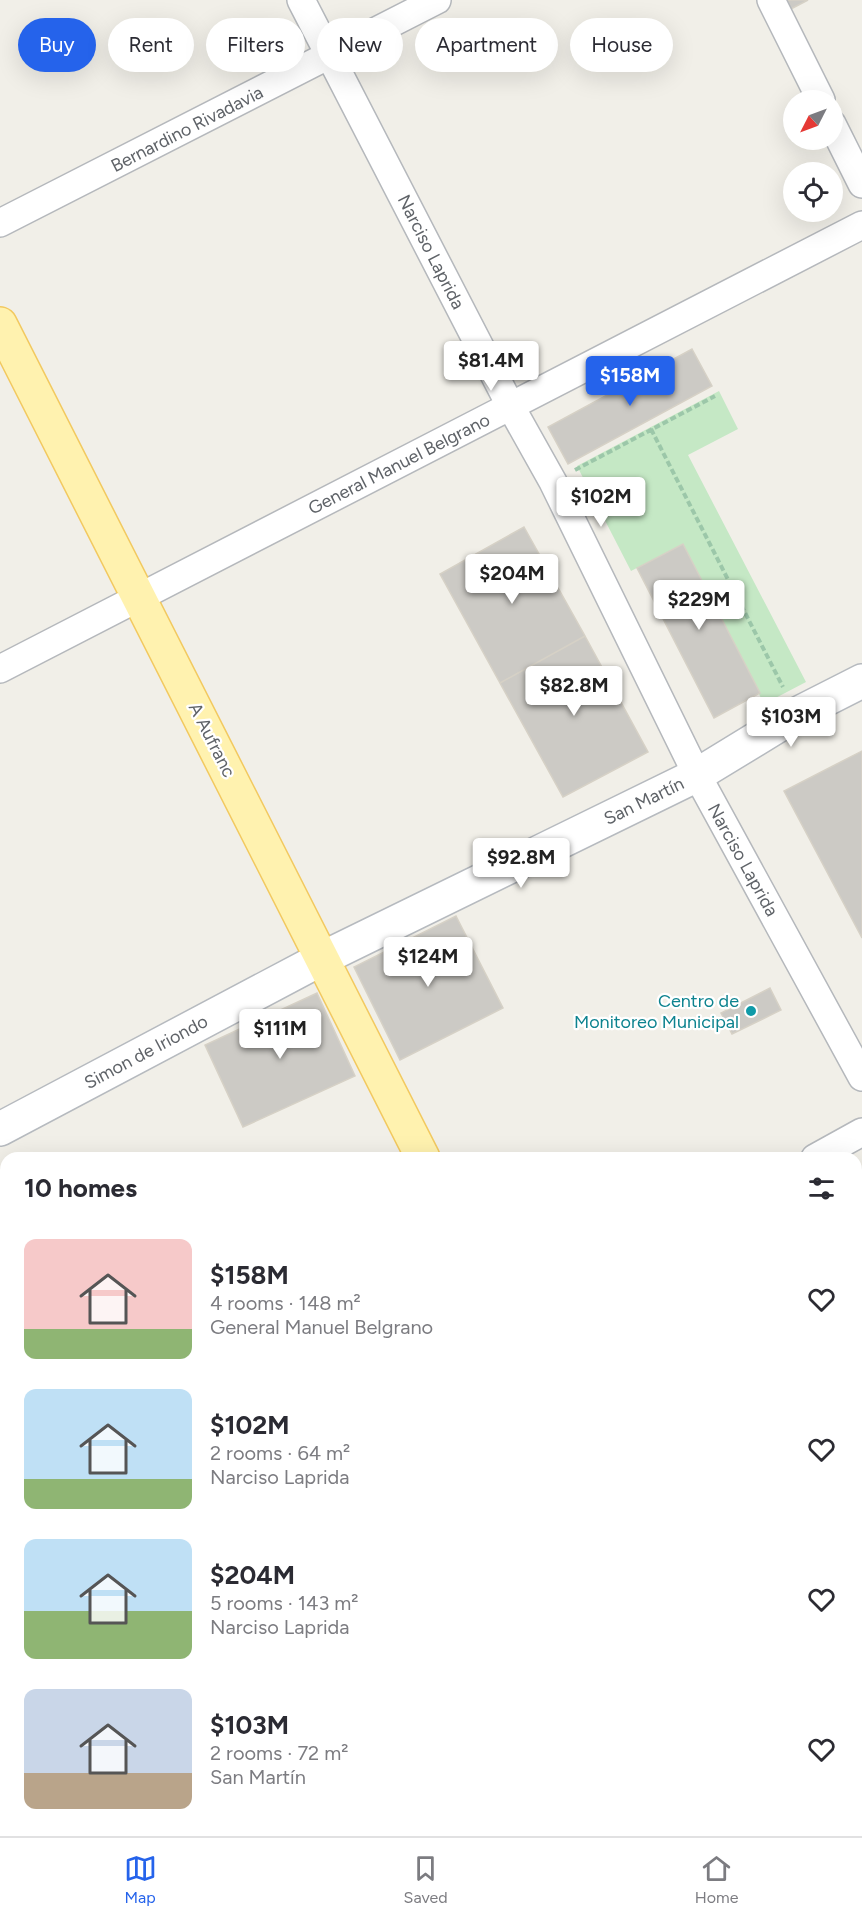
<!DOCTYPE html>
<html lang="en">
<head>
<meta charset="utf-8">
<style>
	:root { --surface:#fff; --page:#f7f7f7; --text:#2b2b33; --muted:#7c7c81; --line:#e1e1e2; --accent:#2563eb }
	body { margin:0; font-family:Figtree,sans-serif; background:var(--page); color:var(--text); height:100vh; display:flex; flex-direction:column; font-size:22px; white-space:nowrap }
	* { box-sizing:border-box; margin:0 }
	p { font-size:20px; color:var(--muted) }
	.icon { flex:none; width:33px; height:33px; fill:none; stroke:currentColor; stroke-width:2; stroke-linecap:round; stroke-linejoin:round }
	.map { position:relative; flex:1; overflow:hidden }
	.drawer { position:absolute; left:0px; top:1152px; width:862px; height:684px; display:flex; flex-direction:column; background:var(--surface); border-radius:18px 18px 0 0; box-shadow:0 6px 24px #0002 }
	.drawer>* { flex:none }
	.hud { position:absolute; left:18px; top:18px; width:826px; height:54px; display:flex; gap:12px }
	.needle { width:39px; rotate:228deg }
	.buttons { position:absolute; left:783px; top:90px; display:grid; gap:12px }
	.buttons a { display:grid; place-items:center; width:60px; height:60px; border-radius:50%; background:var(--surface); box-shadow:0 6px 24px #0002; font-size:30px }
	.price { position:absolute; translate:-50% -51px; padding:0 14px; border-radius:6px; background:#fff; color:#222; font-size:20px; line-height:39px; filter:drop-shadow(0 2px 3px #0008) }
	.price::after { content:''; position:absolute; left:50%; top:36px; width:18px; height:14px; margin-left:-9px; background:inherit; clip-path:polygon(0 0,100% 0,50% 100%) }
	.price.active { background:var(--accent); color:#fff }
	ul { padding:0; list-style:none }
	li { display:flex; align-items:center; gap:18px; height:150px; padding:0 24px }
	li span { display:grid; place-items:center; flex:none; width:168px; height:120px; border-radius:12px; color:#555 }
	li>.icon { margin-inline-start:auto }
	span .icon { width:72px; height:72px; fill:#fffc; stroke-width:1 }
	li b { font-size:26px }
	h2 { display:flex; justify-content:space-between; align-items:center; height:72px; padding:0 24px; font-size:26px }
	.tag { padding:0 21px; border-radius:27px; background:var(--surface); box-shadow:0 6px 24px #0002; font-size:21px; line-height:54px }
	.tag.active { background:var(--accent); color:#fff }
	.tabs { display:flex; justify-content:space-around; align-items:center; height:84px; border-top:2px solid var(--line); background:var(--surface); font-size:16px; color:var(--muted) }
	.tabs a { display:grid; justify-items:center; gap:3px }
	.tabs .active { color:var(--accent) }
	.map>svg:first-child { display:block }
	.green { fill:#c5e8c5 }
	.building { fill:#cccac5; stroke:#d6d1c6; stroke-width:1.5 }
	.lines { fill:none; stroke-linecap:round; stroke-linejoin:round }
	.street-casing { stroke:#b5b8bc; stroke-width:30 }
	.secondary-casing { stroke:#b6babf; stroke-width:36 }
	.primary-casing { stroke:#f2c960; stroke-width:36 }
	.path { stroke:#9cc7a9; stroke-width:4; stroke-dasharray:6 3; stroke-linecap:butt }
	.street { stroke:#fff; stroke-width:27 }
	.secondary { stroke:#fff; stroke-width:33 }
	.primary { stroke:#fff2af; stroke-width:33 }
	.culture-dot { fill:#0f9aa8; stroke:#fff; stroke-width:2 }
	.labels { text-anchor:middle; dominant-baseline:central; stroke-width:4.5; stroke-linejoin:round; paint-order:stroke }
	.street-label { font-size:18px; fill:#5f6368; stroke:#fff }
	.culture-label { font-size:18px; fill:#0d838f; stroke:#fff; text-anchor:end }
</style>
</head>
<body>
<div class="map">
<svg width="862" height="1836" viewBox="0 0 862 1836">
	<rect width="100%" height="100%" fill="#f1efe8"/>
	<path class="green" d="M 719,391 L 738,429 L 688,455 L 806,682 L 764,704 L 683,544 L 631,571 L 577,466 Z"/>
	<path class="building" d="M 786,0 L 808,0 L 791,9 Z
		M 692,349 L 712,386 L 568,464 L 548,427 Z
		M 524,527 L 585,636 L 500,683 L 440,574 Z
		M 683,544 L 760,693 L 714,718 L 637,568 Z
		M 585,636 L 648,752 L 563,797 L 500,683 Z
		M 862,751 L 862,938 L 784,791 Z
		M 456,916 L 503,1008 L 400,1060 L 354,967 Z
		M 770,988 L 781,1010 L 732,1034 L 721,1013 Z
		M 317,993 L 355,1076 L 243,1127 L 205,1045 Z
		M 290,1830 L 706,1830 L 709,1836 L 278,1836 Z"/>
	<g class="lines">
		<defs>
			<path id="street" d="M 301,0 L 511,407 L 553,482 L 697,775 L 862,1077
				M 771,0 L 821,100
				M 832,124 L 862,184
				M 0,223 L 437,0
				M 0,669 L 862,225
				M 815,1158 L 862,1132
				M 0,1204 L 6,1217
				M 856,1517 L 862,1514
				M 0,1583 L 6,1580
				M 222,1836 L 234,1830"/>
			<path id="secondary" d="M 0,1129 L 323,958 L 697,775 L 797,714 L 862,681"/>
			<path id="primary" d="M 0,324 L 423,1158
				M 763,1830 L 766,1836"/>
		</defs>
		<use href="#street" class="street-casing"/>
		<use href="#secondary" class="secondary-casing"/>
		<use href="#primary" class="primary-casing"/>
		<path class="path" d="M 651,429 L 783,687
			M 575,470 L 715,396"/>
		<use href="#street" class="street"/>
		<use href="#secondary" class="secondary"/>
		<use href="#primary" class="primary"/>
	</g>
	<circle class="culture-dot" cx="751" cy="1011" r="6"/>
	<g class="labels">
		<g class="street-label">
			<text transform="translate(187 129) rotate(-27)">Bernardino Rivadavia</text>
			<text transform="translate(431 252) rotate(63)">Narciso Laprida</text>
			<text transform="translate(399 464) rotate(-27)">General Manuel Belgrano</text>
			<text transform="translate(212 740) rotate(63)">A Aufranc</text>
			<text transform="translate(644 801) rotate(-26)">San Martín</text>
			<text transform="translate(743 860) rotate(61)">Narciso Laprida</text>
			<text transform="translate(146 1052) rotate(-28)">Simon de Iriondo</text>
		</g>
		<g class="culture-label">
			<text x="739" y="1001">Centro de<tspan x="739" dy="21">Monitoreo Municipal</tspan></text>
		</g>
	</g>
</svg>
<div class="buttons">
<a><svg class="needle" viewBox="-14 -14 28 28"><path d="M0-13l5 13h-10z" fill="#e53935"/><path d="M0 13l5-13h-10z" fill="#7c7c81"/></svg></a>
<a><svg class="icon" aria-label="locate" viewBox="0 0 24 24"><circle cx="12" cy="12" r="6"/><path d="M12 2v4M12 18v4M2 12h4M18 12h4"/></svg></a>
</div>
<b class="price" style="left:491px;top:392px">$81.4M</b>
<b class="price active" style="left:630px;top:407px">$158M</b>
<b class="price" style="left:601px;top:528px">$102M</b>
<b class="price" style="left:512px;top:605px">$204M</b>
<b class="price" style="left:699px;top:631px">$229M</b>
<b class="price" style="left:574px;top:717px">$82.8M</b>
<b class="price" style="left:791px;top:748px">$103M</b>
<b class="price" style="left:521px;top:889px">$92.8M</b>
<b class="price" style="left:428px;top:988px">$124M</b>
<b class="price" style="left:280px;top:1060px">$111M</b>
<div class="hud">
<a class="tag active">Buy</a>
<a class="tag">Rent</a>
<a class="tag">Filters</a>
<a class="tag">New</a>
<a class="tag">Apartment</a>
<a class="tag">House</a>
</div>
<section class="drawer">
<h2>10 homes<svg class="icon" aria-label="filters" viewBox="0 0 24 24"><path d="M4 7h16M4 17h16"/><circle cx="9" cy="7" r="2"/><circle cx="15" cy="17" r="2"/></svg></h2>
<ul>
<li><span style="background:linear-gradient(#f6c9c9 75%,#8fb573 0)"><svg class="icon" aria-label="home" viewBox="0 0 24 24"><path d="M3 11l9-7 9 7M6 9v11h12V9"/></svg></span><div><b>$158M</b><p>4 rooms · 148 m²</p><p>General Manuel Belgrano</p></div><svg class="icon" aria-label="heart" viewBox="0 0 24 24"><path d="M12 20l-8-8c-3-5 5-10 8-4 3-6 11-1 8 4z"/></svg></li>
<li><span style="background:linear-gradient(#bfe0f5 75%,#8fb573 0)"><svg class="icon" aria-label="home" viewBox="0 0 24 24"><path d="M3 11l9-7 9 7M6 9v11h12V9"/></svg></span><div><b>$102M</b><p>2 rooms · 64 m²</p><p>Narciso Laprida</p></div><svg class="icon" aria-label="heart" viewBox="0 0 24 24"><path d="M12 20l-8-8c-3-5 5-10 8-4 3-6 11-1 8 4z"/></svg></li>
<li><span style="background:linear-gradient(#bfe0f5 60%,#8fb573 0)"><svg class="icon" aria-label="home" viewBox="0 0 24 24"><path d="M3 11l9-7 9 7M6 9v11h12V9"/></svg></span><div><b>$204M</b><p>5 rooms · 143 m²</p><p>Narciso Laprida</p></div><svg class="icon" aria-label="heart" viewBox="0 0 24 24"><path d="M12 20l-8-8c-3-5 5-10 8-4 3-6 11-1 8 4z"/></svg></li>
<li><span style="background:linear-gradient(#c9d6e8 70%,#b9a48a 0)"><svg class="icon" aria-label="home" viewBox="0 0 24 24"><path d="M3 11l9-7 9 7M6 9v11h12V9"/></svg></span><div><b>$103M</b><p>2 rooms · 72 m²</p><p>San Martín</p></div><svg class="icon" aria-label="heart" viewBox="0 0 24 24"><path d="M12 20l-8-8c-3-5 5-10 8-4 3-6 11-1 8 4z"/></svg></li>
</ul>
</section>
</div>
<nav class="tabs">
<a class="active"><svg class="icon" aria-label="map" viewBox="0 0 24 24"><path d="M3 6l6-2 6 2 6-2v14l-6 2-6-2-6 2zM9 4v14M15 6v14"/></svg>Map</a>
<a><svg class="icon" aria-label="saved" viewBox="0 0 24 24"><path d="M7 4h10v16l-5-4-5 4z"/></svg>Saved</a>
<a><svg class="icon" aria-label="home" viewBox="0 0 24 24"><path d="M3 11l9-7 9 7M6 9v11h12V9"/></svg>Home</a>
</nav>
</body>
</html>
